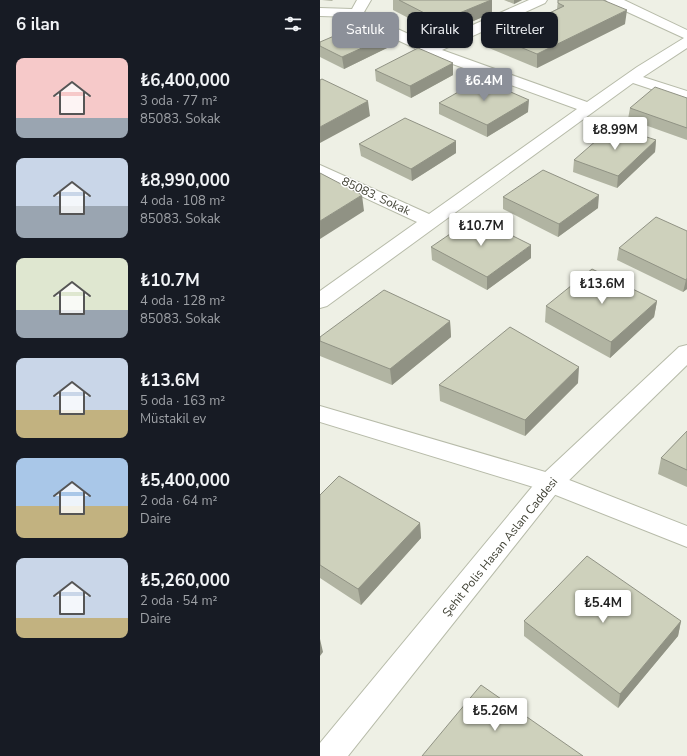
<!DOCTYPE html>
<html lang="tr">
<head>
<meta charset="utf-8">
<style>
	:root { --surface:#171b24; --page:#242831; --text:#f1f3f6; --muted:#9ea1a6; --accent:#8c9099 }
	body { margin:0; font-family:"Nunito Sans",sans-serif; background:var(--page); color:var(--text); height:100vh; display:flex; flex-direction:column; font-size:15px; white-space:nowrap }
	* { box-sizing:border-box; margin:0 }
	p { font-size:13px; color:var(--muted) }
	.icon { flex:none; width:22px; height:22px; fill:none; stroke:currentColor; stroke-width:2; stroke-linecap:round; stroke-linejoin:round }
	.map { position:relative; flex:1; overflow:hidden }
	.sheet { display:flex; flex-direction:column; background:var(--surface); width:320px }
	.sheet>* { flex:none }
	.hud { position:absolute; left:12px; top:12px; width:295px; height:36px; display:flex; gap:8px }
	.price { position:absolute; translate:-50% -34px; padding:0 9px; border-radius:4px; background:#fff; color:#222; font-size:13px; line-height:26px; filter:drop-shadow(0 1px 2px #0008) }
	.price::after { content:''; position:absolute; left:50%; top:24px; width:12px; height:9px; margin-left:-6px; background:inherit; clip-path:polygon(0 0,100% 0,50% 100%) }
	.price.selected { background:var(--accent); color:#fff }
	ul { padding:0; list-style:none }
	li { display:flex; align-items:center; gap:12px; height:100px; padding:0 16px }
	li span { display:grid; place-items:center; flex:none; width:112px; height:80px; border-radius:8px; color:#555 }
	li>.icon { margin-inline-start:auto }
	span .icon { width:48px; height:48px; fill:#fffc; stroke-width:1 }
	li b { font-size:17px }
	h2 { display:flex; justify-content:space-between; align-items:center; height:48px; padding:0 16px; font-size:17px }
	.chip { padding:0 14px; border-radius:8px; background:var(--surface); box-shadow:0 1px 3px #0004; font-size:14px; line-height:36px }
	.chip.selected { background:var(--accent); color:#fff }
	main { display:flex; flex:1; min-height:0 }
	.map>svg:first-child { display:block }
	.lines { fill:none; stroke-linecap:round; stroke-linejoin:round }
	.minor-casing { stroke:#b7bba9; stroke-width:2 }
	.tertiary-casing { stroke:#b7bba9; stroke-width:2 }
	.minor { fill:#fff; fill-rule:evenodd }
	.tertiary { fill:#fff; fill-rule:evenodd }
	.wall { fill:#b1b4a2 }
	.shaded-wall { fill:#909284 }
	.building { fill:#ced1bc; stroke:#909284 }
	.labels { text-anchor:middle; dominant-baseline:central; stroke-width:3; stroke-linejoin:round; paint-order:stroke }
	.street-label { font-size:12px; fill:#414235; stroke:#fff }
</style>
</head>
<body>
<main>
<section class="sheet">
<h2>6 ilan<svg class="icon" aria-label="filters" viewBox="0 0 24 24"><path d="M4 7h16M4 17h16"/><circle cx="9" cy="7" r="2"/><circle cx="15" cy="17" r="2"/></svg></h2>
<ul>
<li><span style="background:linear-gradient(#f6c9c9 75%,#9aa5b1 0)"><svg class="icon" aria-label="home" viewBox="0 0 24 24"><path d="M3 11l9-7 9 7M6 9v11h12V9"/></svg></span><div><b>₺6,400,000</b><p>3 oda · 77 m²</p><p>85083. Sokak</p></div></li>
<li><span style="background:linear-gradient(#c9d6e8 60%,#9aa5b1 0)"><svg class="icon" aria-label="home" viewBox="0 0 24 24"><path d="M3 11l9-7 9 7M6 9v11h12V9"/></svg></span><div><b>₺8,990,000</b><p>4 oda · 108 m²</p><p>85083. Sokak</p></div></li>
<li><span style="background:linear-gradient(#dfe7d0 65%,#9aa5b1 0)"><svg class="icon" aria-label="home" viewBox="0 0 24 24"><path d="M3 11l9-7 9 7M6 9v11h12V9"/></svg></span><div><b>₺10.7M</b><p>4 oda · 128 m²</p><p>85083. Sokak</p></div></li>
<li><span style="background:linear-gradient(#c9d6e8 65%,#c2b280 0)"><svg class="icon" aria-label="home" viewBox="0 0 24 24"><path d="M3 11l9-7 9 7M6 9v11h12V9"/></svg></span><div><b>₺13.6M</b><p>5 oda · 163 m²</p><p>Müstakil ev</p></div></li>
<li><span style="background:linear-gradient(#a9c7e8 60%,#c2b280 0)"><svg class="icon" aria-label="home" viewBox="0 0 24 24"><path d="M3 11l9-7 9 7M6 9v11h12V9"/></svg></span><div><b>₺5,400,000</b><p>2 oda · 64 m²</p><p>Daire</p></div></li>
<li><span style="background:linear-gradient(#c9d6e8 75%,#c2b280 0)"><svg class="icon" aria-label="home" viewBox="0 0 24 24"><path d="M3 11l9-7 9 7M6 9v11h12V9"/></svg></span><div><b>₺5,260,000</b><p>2 oda · 54 m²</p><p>Daire</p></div></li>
</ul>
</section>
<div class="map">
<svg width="367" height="756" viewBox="0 0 367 756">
	<rect width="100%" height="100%" fill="#eef0e5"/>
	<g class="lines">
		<defs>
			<path id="minor" d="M 37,0 L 51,0 L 44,12 L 69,25 L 110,44 L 209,0 L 227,0 L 225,3 L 122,50 L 267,102 L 317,67 L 364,38 L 288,3 L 286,0 L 304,0 L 367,30 L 367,48 L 323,77 L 367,91 L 367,101 L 313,83 L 7,306 L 0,308 L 0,291 L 97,222 L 0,177 L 0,165 L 109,214 L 257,109 L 116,58 L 58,31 L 33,17 L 0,16 L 0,8 L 32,9 Z
				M 0,406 L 239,476 L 367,526 L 367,547 L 223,490 L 0,422 Z"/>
			<path id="tertiary" d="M 367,345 L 367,365 L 239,490 L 28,756 L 0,756 L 0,743 L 221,476 L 359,347 Z"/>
		</defs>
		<use href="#minor" class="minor-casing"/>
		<use href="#tertiary" class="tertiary-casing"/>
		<use href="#minor" class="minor"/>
		<use href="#tertiary" class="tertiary"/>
	</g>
	<path class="wall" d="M 2,0 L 13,0 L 12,1 Z
		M 73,0 L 172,0 L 172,13 L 121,35 L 73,10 Z
		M 184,0 L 202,0 L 194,4 Z
		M 238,0 L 305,24 L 217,68 L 164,46 L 164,32 L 211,22 L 237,9 Z
		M 66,37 L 67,48 L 24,69 L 0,57 L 0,42 Z
		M 55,70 L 133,75 L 91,98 L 56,81 Z
		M 367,98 L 367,140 L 308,119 L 310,108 Z
		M 119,103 L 208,112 L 167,137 L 119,114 Z
		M 336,140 L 335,152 L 297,188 L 253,172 L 254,160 Z
		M 136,141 L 136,153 L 92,181 L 41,156 L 39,144 Z
		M 183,197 L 278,208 L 238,237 L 183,209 Z
		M 367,231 L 367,289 L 363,292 L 297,260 L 299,248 Z
		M 111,247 L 211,258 L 167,290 L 112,260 Z
		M 337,301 L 334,317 L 290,358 L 225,322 L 226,306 Z
		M 130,321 L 131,337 L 72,385 L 0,356 L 0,337 Z
		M 258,383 L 205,436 L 120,401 L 119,385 Z
		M 367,431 L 367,487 L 338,474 L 341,458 Z
		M 0,495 L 100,523 L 101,538 L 41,605 L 0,578 Z
		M 204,621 L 361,621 L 358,636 L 298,708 L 204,636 Z"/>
	<path class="shaded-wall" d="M 171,0 L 172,0 L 172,13 L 121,35 L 120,21 Z
		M 194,0 L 202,0 L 194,4 Z
		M 307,10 L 305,24 L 217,68 L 217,54 Z
		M 66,37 L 67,48 L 24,69 L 22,57 Z
		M 133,63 L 133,75 L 91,98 L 90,86 Z
		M 209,100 L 208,112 L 167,137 L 167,125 Z
		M 48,101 L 50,116 L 0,143 L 0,127 Z
		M 336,140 L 335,152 L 297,188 L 298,176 Z
		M 136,141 L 136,153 L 92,181 L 91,169 Z
		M 42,195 L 44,211 L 0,239 L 0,221 Z
		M 279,195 L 278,208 L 238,237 L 239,224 Z
		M 211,245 L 211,258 L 167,290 L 167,277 Z
		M 367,278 L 367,289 L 363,292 L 366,280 Z
		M 337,301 L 334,317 L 290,358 L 291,342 Z
		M 130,321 L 131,337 L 72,385 L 70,369 Z
		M 259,367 L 258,383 L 205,436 L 205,420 Z
		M 100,523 L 101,538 L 41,605 L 38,589 Z
		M 361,621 L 358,636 L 298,708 L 300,694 Z
		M 0,639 L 3,652 L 0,656 Z"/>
	<path class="building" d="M 79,0 L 171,0 L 120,21 Z
		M 238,0 L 283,0 L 307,10 L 217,54 L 164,32 L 186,20 L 200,19 L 211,22 L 244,6 L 238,3 Z
		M 40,25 L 66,37 L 22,57 L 0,46 L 0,42 Z
		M 98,48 L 133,63 L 90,86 L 55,70 Z
		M 2,79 L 48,101 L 0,127 L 0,80 Z
		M 161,79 L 209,100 L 167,125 L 119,103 Z
		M 335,87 L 367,98 L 367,128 L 310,108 Z
		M 85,118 L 136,141 L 91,169 L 39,144 Z
		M 293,126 L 336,140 L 298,176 L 254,160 Z
		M 223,170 L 279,195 L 239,224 L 183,197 Z
		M 0,173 L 42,195 L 0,221 Z
		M 155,217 L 211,245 L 167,277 L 111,247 Z
		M 336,217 L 367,231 L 367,278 L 366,280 L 299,248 Z
		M 272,269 L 337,301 L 291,342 L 226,306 Z
		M 64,290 L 130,321 L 70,369 L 0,341 L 0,337 Z
		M 190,327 L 259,367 L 205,420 L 119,385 Z
		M 367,431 L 367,470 L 341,458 Z
		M 19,476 L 100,523 L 38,589 L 0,565 L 0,495 Z
		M 267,556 L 361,621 L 300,694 L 204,621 Z
		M 161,685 L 263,756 L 102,756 Z"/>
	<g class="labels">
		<g class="street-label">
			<text transform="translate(56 196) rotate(25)">85083. Sokak</text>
			<text transform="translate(180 547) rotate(-51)">Şehit Polis Hasan Aslan Caddesi</text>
		</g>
	</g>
</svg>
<b class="price selected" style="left:164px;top:102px">₺6.4M</b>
<b class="price" style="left:295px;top:151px">₺8.99M</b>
<b class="price" style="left:161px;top:247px">₺10.7M</b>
<b class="price" style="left:282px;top:305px">₺13.6M</b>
<b class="price" style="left:283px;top:624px">₺5.4M</b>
<b class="price" style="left:175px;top:732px">₺5.26M</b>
<div class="hud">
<a class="chip selected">Satılık</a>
<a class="chip">Kiralık</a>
<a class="chip">Filtreler</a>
</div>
</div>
</main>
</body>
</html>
